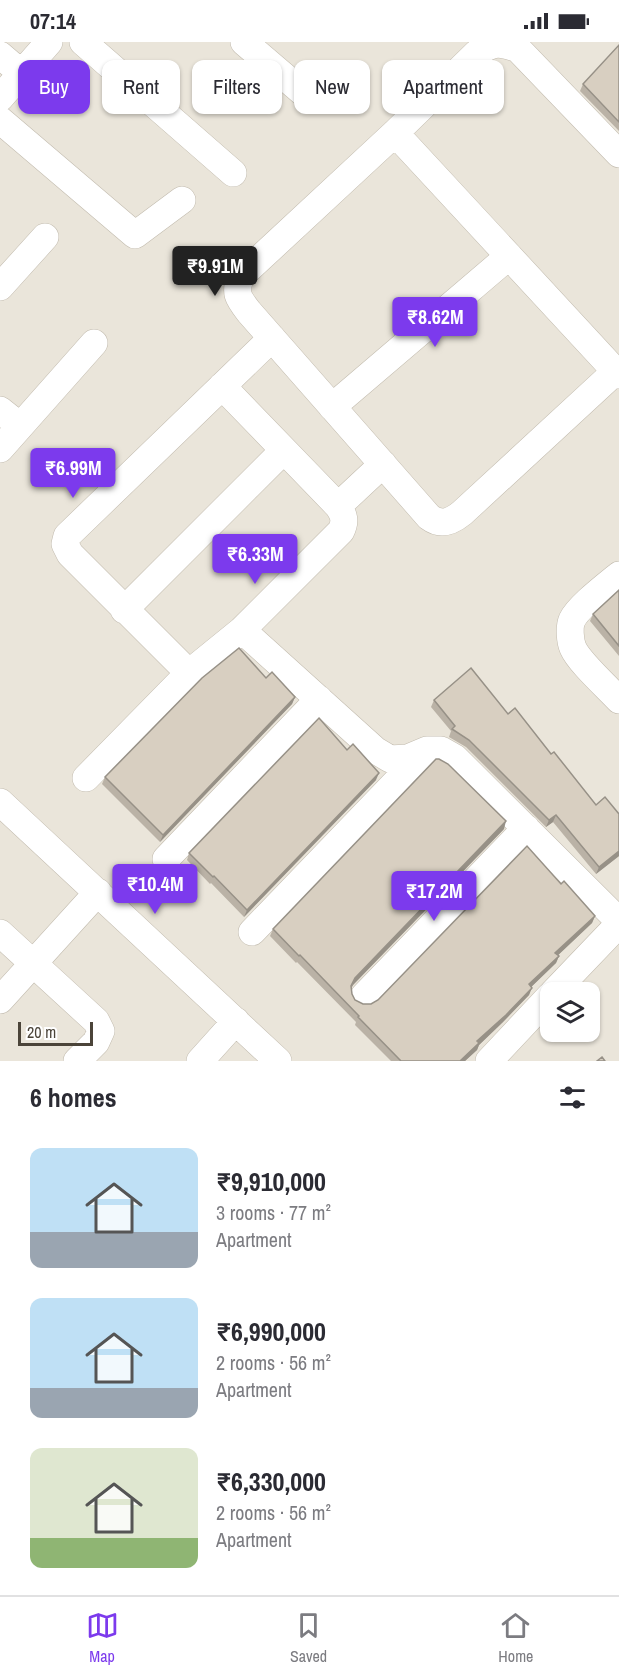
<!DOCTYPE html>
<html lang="en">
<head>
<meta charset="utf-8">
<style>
	:root { --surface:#fff; --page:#f7f7f7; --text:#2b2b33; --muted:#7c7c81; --line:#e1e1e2; --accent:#7c3aed }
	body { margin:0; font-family:"Archivo Narrow",sans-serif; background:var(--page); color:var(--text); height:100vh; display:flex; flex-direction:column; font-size:22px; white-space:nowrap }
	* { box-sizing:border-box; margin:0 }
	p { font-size:20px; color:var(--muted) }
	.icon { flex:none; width:33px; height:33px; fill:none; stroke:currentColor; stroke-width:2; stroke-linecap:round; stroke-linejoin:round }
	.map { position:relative; height:1019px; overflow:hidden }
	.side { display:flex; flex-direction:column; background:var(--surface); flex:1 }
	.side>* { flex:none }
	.top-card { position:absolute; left:18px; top:18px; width:584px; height:54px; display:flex; gap:12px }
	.controls { position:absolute; left:540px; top:940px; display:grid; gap:12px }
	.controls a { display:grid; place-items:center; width:60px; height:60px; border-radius:12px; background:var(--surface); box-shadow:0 2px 4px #0004; font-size:30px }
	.scale { position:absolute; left:18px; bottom:15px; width:75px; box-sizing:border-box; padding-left:6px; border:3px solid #4b4439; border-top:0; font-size:16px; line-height:21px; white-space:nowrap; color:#4b4439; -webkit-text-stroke:4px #fff; paint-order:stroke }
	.price { position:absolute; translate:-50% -51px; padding:0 14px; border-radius:6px; background:var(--accent); color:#fff; font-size:20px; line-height:39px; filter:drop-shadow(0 2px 3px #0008) }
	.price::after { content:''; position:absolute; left:50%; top:36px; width:18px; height:14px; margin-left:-9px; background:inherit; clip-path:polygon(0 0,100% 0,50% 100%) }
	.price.on { background:#222; color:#fff }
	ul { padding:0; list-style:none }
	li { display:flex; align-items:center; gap:18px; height:150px; padding:0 30px }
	li span { display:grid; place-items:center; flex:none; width:168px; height:120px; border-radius:12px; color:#555 }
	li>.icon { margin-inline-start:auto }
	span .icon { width:72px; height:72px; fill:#fffc; stroke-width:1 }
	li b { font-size:26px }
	h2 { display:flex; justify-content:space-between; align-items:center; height:72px; padding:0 30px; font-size:26px }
	.chip { padding:0 21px; border-radius:12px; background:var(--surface); box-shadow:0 2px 4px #0004; font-size:21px; line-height:54px }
	.chip.on { background:var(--accent); color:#fff }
	.status { display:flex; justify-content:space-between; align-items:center; height:42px; padding:0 30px; background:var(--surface); direction:ltr }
	.status svg { height:16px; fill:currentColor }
	.tab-bar { display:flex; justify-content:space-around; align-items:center; height:84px; border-top:2px solid var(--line); background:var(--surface); font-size:16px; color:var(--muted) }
	.tab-bar a { display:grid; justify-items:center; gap:3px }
	.tab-bar .on { color:var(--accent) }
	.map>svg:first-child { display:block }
	.residential { fill:#eae5da; fill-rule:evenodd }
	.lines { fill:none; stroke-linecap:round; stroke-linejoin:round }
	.street-casing { stroke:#c2bbae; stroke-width:28 }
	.street { stroke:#fff; stroke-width:27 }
	.wall { fill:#bab2a6 }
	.shaded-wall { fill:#979187 }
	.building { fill:#d8cfc1; stroke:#979187; stroke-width:1.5 }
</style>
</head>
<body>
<div class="status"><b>07:14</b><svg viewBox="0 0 49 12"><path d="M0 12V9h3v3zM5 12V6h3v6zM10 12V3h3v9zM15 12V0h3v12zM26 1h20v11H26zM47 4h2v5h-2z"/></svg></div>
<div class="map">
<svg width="619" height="1019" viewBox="0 0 619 1019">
	<rect width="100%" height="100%" fill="#f6f3ec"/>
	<path class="residential" d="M 0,0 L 619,0 L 619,1019 L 0,1019 ZM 550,951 L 590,951 L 590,990 L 550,990 Z"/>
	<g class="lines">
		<defs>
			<path id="street" d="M 83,0 L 233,131
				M 244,0 L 306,53
				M 0,13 L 21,31
				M 0,56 L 49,0
				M 0,78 L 135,193 L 182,158
				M 395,91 L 619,333
				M 0,245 L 45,195
				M 616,329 L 462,471 C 451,480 441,484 429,475 L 249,270 C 238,256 234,251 241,234 L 395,91 L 477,11 C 494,0 499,0 518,7 L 619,112
				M 332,365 L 509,214
				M 0,368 L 20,384
				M 0,407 L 94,301
				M 338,464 L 383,422
				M 619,533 C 607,543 578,565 572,578 C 569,585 570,599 573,606 C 579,620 608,646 619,658
				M 124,568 L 283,409
				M 242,588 L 375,708 L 390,717 L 408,716 L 427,708 L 441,708 L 455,716 L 619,879
				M 189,631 L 70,512 L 65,502 L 67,494 L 272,296
				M 86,736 L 189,631 L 242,588 L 341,489 C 346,479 344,473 338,464 L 222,344
				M 0,760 L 278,1019
				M 166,817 L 319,657
				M 252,890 L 426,709
				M 0,891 L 96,979 L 101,989 L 96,1000 L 77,1019
				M 553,951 L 619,882
				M 364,954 L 526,786
				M 0,958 L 98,850
				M 200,1019 L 236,979
				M 489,1019 L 550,954"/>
		</defs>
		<use href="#street" class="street-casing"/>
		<use href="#street" class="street"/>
	</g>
	<path class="wall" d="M 619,3 L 619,89 L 580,49 L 583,42 Z
		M 619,548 L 619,614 L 590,579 L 593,572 Z
		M 266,636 L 295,655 L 292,662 L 160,800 L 102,742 L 105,735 Z
		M 434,658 L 508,672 L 551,712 L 596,763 L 619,772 L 619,814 L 596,832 L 553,780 L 546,785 L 466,705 L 449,695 L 451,689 L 431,665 Z
		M 347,708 L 376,738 L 244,875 L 211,841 L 210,842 L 187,818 L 189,811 Z
		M 504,787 L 353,943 L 351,946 L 352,952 L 355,958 L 363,962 L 371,962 L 561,842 L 595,874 L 592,881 L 558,913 L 559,914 L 556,921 L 531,945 L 529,953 L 503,980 L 479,1003 L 477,1008 L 465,1019 L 391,1019 L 355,983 L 356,980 L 297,920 L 296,921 L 270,894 L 273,887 Z"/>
	<path class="shaded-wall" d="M 295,655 L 292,662 L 160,800 L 163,793 Z
		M 379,731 L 376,738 L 244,875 L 247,868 Z
		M 556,773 L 553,780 L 546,785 L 549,778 Z
		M 506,779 L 504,787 L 353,943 L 349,951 L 355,936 Z
		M 619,809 L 619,814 L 596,832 L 599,825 Z
		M 595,874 L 592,881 L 553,918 L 555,911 Z
		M 559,914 L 556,921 L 526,950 L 529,942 Z
		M 532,946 L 529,953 L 503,980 L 479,1003 L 477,1008 L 465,1019 L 460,1019 L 477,999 Z"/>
	<path class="building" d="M 619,3 L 619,80 L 583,42 Z
		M 619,548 L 619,604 L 593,572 Z
		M 239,606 L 266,636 L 272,630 L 295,655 L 163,793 L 105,735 L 202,636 Z
		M 471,626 L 508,672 L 515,666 L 551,712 L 554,710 L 596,763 L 605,755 L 619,772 L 619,809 L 599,825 L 556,773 L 549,778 L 469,698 L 452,687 L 455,684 L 434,658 Z
		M 319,676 L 347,708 L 353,702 L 379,731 L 247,868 L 214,834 L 213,835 L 189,811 Z
		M 436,717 L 439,717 L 448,722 L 506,779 L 355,936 L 351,944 L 352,952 L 355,958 L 363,962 L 371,962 L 378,958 L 527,804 L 561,842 L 564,839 L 595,874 L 555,911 L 559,914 L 529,942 L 532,946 L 506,973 L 477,999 L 479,1001 L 460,1019 L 401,1019 L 358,975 L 359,974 L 300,913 L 299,914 L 273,887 Z
		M 602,1015 L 605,1019 L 597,1019 Z"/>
</svg>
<div class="controls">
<a><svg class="icon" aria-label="layers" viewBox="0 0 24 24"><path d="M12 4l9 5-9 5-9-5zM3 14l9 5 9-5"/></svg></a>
</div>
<div class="scale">20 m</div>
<b class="price on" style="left:215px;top:255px">₹9.91M</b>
<b class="price" style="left:435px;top:306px">₹8.62M</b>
<b class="price" style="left:73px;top:457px">₹6.99M</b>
<b class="price" style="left:255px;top:543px">₹6.33M</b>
<b class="price" style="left:155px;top:873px">₹10.4M</b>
<b class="price" style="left:434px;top:880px">₹17.2M</b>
<div class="top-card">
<a class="chip on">Buy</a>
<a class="chip">Rent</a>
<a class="chip">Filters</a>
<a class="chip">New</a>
<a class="chip">Apartment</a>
</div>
</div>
<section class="side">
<h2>6 homes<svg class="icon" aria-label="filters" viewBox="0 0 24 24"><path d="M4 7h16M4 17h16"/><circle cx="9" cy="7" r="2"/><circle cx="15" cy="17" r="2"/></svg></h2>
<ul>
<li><span style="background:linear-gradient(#bfe0f5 70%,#9aa5b1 0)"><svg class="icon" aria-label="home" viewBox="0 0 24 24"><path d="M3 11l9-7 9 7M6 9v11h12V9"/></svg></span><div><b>₹9,910,000</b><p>3 rooms · 77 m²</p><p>Apartment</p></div></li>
<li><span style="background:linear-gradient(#bfe0f5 75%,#9aa5b1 0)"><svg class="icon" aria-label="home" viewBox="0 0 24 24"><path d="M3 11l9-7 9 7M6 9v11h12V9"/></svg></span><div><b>₹6,990,000</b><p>2 rooms · 56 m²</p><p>Apartment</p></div></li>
<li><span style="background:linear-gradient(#dfe7d0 75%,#8fb573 0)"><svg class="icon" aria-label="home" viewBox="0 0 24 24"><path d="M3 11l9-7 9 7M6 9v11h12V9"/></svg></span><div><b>₹6,330,000</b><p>2 rooms · 56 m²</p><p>Apartment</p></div></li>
</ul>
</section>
<nav class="tab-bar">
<a class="on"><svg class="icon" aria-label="map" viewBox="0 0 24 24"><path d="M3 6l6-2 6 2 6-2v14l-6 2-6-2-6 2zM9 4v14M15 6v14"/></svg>Map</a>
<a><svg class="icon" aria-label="saved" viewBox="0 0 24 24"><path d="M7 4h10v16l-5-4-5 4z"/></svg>Saved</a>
<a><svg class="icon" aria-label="home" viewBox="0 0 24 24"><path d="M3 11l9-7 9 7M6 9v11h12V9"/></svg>Home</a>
</nav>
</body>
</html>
